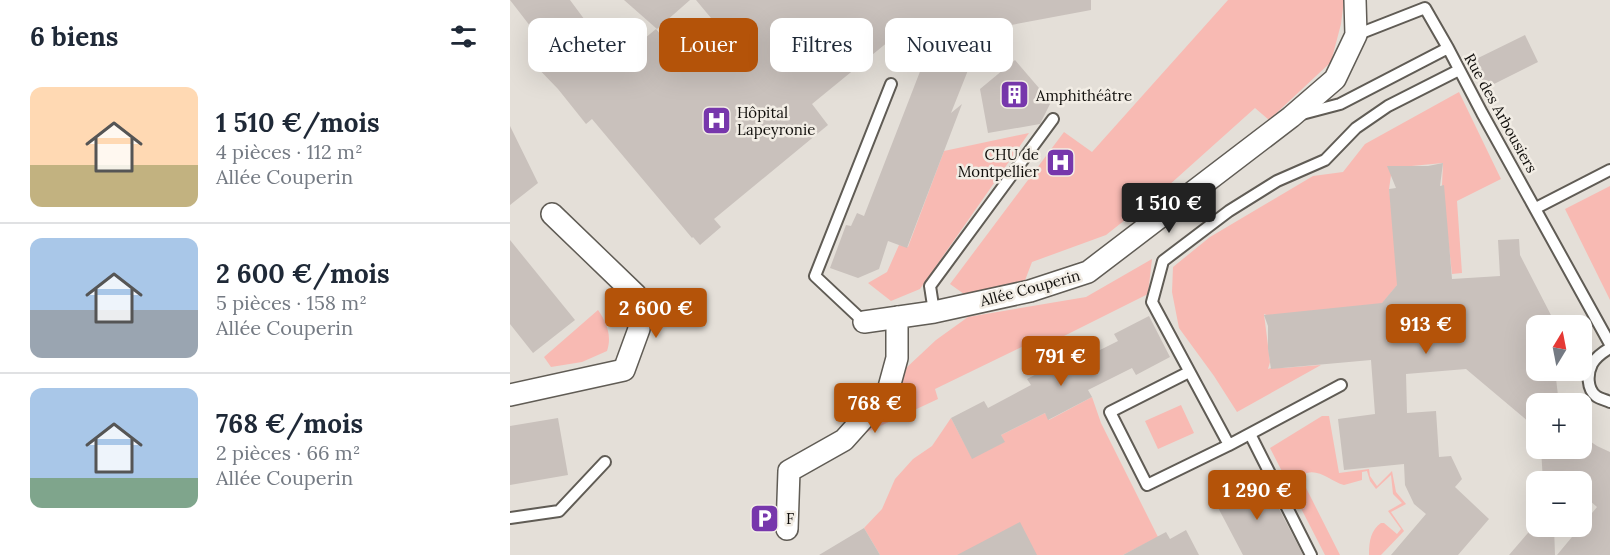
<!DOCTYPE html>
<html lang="fr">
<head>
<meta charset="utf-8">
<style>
	:root { --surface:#fff; --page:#f2f2f3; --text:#1f2937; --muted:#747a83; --line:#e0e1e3; --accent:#b45309 }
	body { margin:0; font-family:Lora,serif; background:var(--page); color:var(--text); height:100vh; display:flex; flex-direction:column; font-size:22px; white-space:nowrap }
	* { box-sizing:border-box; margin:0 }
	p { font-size:20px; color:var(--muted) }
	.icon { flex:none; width:33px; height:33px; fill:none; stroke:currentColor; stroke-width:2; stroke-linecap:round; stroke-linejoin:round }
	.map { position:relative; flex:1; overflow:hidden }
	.sheet { display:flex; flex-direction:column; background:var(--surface); width:510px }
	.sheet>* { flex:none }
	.hud { position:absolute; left:18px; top:18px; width:570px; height:54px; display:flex; gap:12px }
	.needle { width:39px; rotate:10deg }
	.tools { position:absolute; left:1016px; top:315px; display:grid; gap:12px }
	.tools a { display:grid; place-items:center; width:66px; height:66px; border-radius:12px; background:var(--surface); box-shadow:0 6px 24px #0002; font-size:30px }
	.price { position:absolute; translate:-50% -51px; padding:0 14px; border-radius:6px; background:var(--accent); color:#fff; font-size:20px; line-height:39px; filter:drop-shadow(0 2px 3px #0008) }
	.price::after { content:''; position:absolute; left:50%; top:36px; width:18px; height:14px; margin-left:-9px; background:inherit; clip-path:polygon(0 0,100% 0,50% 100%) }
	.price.active { background:#222; color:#fff }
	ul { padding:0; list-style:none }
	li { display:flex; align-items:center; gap:18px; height:150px; padding:0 30px }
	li+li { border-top:2px solid var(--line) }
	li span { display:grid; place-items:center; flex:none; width:168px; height:120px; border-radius:12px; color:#555 }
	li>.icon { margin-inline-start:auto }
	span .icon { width:72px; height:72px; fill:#fffc; stroke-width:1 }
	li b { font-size:26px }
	h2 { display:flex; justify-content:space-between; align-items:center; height:72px; padding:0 30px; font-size:26px }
	.pill { padding:0 21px; border-radius:12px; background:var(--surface); box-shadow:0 6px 24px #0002; font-size:21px; line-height:54px }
	.pill.active { background:var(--accent); color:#fff }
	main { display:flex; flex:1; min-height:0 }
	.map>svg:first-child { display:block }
	.green { fill:#f8bab3 }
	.building { fill:#c9c1bc }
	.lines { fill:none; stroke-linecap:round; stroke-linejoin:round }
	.service-casing { stroke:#605c55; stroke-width:14 }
	.minor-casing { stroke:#605c55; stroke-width:24 }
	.service { stroke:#fff; stroke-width:10 }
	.minor { stroke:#fff; stroke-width:21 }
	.labels { text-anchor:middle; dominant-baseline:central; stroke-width:5; stroke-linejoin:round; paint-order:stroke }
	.poi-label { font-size:15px; fill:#110f0c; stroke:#f2ede5; text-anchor:start }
	.street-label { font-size:15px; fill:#110f0c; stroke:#f2ede5 }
</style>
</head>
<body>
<main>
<section class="sheet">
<h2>6 biens<svg class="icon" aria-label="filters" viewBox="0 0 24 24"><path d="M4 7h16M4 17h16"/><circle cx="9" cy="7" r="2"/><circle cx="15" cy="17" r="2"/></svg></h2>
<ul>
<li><span style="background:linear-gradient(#ffd9b3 65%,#c2b280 0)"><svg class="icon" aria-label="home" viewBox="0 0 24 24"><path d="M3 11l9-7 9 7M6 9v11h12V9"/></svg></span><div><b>1 510 €/mois</b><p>4 pièces · 112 m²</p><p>Allée Couperin</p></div></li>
<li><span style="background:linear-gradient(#a9c7e8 60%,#9aa5b1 0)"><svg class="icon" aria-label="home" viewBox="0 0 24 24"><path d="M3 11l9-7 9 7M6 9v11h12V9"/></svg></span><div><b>2 600 €/mois</b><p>5 pièces · 158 m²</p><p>Allée Couperin</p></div></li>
<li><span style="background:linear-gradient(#a9c7e8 75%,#7fa58c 0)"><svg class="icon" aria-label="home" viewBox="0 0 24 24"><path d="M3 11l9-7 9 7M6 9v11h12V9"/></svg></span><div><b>768 €/mois</b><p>2 pièces · 66 m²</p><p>Allée Couperin</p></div></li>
</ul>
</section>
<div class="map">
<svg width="1100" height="555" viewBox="0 0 1100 555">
	<rect width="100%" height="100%" fill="#e4dfd8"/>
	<path class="green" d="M 718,0 L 834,0 L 831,24 L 821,62 L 759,120 L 745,108 L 658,186 L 596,235 L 522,262 L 514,283 L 454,294 L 440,284 L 554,132 L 582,152 Z
		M 949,92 L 991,179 L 947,201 L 952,273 L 942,274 L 932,186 L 933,163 L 891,167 L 881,175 L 879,189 L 890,279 L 888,284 L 870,306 L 762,317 L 754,314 L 760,362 L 758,369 L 766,366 L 773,368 L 811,365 L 727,412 L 704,376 L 669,328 L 662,292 L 663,267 L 700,237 L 803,176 L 833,172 L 855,144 Z
		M 519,133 L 410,289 L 381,301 L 358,283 L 377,272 L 389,245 L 398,247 L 434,151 Z
		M 1100,186 L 1100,300 L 1055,209 Z
		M 642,259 L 638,294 L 530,348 L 526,340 L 425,389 L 428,399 L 353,434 L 381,397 L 395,369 L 426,340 L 458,317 L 576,297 Z
		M 88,310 C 97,323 102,336 97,351 L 72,362 L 41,367 L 34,357 Z
		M 582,397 L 591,423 L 648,537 L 613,555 L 370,555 L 354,528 L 372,509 L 385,479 L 403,459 L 422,446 L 441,418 L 462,458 L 494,442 L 491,435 L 535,413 L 539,420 Z
		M 671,405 L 684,433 L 648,449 L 635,421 Z
		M 812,416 L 819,416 L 829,473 L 859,469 L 860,476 L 867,486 L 882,471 L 886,492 L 896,504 L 881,512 L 894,531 L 871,555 L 859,555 L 859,554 C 859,541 861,530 871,523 L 874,523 L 887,534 L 891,529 L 878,511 L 892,503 L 883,494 L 881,475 L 866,489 L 860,481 L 857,471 L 852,472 L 852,480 L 834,485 C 820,481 807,466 792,475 L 791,478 L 830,555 L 815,555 L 760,448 Z"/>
	<path class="building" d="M 0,0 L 60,0 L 106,62 L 146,29 L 178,68 L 216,36 L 186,0 L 581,0 L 581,10 L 474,30 L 441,113 L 452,104 L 397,248 L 378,241 L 369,269 L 348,278 L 320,268 L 336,225 L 341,226 L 347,213 L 354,216 L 423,38 L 395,28 L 302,104 L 318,125 L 204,219 L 211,227 L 190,245 L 183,237 L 182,238 L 82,119 L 76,124 L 48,89 L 20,60 L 34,44 Z
		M 114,0 L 180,0 L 147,29 Z
		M 1015,35 L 1028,62 L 976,88 L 962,61 Z
		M 505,60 L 541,102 L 530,124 L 478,133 L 470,89 Z
		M 0,126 L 28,183 L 0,205 Z
		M 933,163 L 930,186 L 934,185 L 942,279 L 990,276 L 988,240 L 1009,239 L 1010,255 L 1043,319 L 1026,319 L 1026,370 L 1045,370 L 1049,404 L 1026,404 L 1026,428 L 956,369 L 896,374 L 897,413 L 926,411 L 929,457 L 941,456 L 952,479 L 945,487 L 979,519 L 948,555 L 881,555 L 916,514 L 904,504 L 895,485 L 894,464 L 834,470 L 828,419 L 865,414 L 861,360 L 761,369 L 758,349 L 758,326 L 754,315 L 872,303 L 887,285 L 879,189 L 886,188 L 877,166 L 918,166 Z
		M 0,240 L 65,320 L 23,353 L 0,324 Z
		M 639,316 L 660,357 L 626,375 L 622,368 L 578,390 L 582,397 L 538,420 L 535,413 L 491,435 L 495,442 L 462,459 L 441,418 L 474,401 L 478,408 L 521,385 L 517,379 L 561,356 L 564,363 L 608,341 L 604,334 Z
		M 48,418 L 58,475 L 0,485 L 0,426 Z
		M 1071,435 L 1087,446 L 1100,452 L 1100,555 L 1047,555 L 1087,507 L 1071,493 L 1071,482 L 1033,482 L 1031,448 L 1071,448 Z
		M 752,476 L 791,551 L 793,555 L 733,555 L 704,500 Z
		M 510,522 L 527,555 L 447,555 Z
		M 1024,526 L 1044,526 L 1045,555 L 999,555 Z
		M 354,528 L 370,555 L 309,555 Z
		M 676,530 L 689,555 L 613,555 L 656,532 L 660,539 Z"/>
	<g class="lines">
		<defs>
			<path id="service" d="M 846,35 L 915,8 L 938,48 L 972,113 L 1100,344
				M 792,114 L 830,104 L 938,48
				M 1026,208 L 1100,170
				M 424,312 L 420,286 L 543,119
				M 354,322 L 305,276 L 381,84
				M 1100,348 C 1093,352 1086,357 1082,364 C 1077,374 1077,389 1086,396 C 1090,399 1096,400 1100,402
				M 679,372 L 600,412 L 637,485 L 719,445
				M 831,385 L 719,445 L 642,302 L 653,261 L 719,211 L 767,181 L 815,160 L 846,128 L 878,106 L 949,70
				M 740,434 L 801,555
				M 0,518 L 49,511 L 95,462"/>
			<path id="minor" d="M 354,322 L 424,312 L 520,291 L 578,272 L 781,117 L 825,79 L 846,35 L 845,0
				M 0,395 L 114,370 L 129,329 L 126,295 L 42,214
				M 277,529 L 279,471 L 334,440 L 378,391 L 387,358 L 387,317"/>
		</defs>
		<use href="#service" class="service-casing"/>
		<use href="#minor" class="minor-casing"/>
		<use href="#service" class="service"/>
		<use href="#minor" class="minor"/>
	</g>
	<defs>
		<symbol id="building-square" viewBox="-11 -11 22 22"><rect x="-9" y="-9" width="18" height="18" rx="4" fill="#7737ac" stroke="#f2ede5"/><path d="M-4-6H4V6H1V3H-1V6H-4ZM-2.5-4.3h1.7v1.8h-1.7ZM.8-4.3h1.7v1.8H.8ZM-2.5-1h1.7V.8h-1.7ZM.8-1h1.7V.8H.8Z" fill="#fff"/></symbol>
		<symbol id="hospital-square" viewBox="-11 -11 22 22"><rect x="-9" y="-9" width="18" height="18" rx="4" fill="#7737ac" stroke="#f2ede5"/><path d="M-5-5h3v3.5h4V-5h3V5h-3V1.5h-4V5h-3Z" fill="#fff"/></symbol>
		<symbol id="parking-square" viewBox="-11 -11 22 22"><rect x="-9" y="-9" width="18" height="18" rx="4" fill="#7737ac" stroke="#f2ede5"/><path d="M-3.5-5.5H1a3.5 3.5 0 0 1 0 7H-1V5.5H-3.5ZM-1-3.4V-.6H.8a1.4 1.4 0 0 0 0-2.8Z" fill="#fff"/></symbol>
	</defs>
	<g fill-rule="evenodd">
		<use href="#building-square" x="488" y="78" width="33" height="33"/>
		<use href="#hospital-square" x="190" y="104" width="33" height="33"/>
		<use href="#hospital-square" x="534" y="146" width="33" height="33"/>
		<use href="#parking-square" x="238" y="502" width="33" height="33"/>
	</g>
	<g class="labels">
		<g class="poi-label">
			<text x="526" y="95">Amphithéâtre</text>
			<text x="227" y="112">Hôpital<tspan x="227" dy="17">Lapeyronie</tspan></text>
			<text x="529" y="154" text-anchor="end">CHU de<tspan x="529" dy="17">Montpellier</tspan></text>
			<text x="276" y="518">F</text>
		</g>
		<g class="street-label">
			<text transform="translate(991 113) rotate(61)">Rue des Arbousiers</text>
			<text transform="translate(520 288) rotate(-15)">Allée Couperin</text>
		</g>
	</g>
</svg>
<div class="tools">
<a><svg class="needle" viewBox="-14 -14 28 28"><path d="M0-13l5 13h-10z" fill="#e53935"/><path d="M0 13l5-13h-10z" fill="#747a83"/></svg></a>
<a>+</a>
<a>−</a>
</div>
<b class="price active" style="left:659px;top:234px">1 510 €</b>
<b class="price" style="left:146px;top:339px">2 600 €</b>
<b class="price" style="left:916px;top:355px">913 €</b>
<b class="price" style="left:551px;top:387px">791 €</b>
<b class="price" style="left:365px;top:434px">768 €</b>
<b class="price" style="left:747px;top:521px">1 290 €</b>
<div class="hud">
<a class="pill">Acheter</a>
<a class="pill active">Louer</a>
<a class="pill">Filtres</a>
<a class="pill">Nouveau</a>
</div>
</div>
</main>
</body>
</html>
